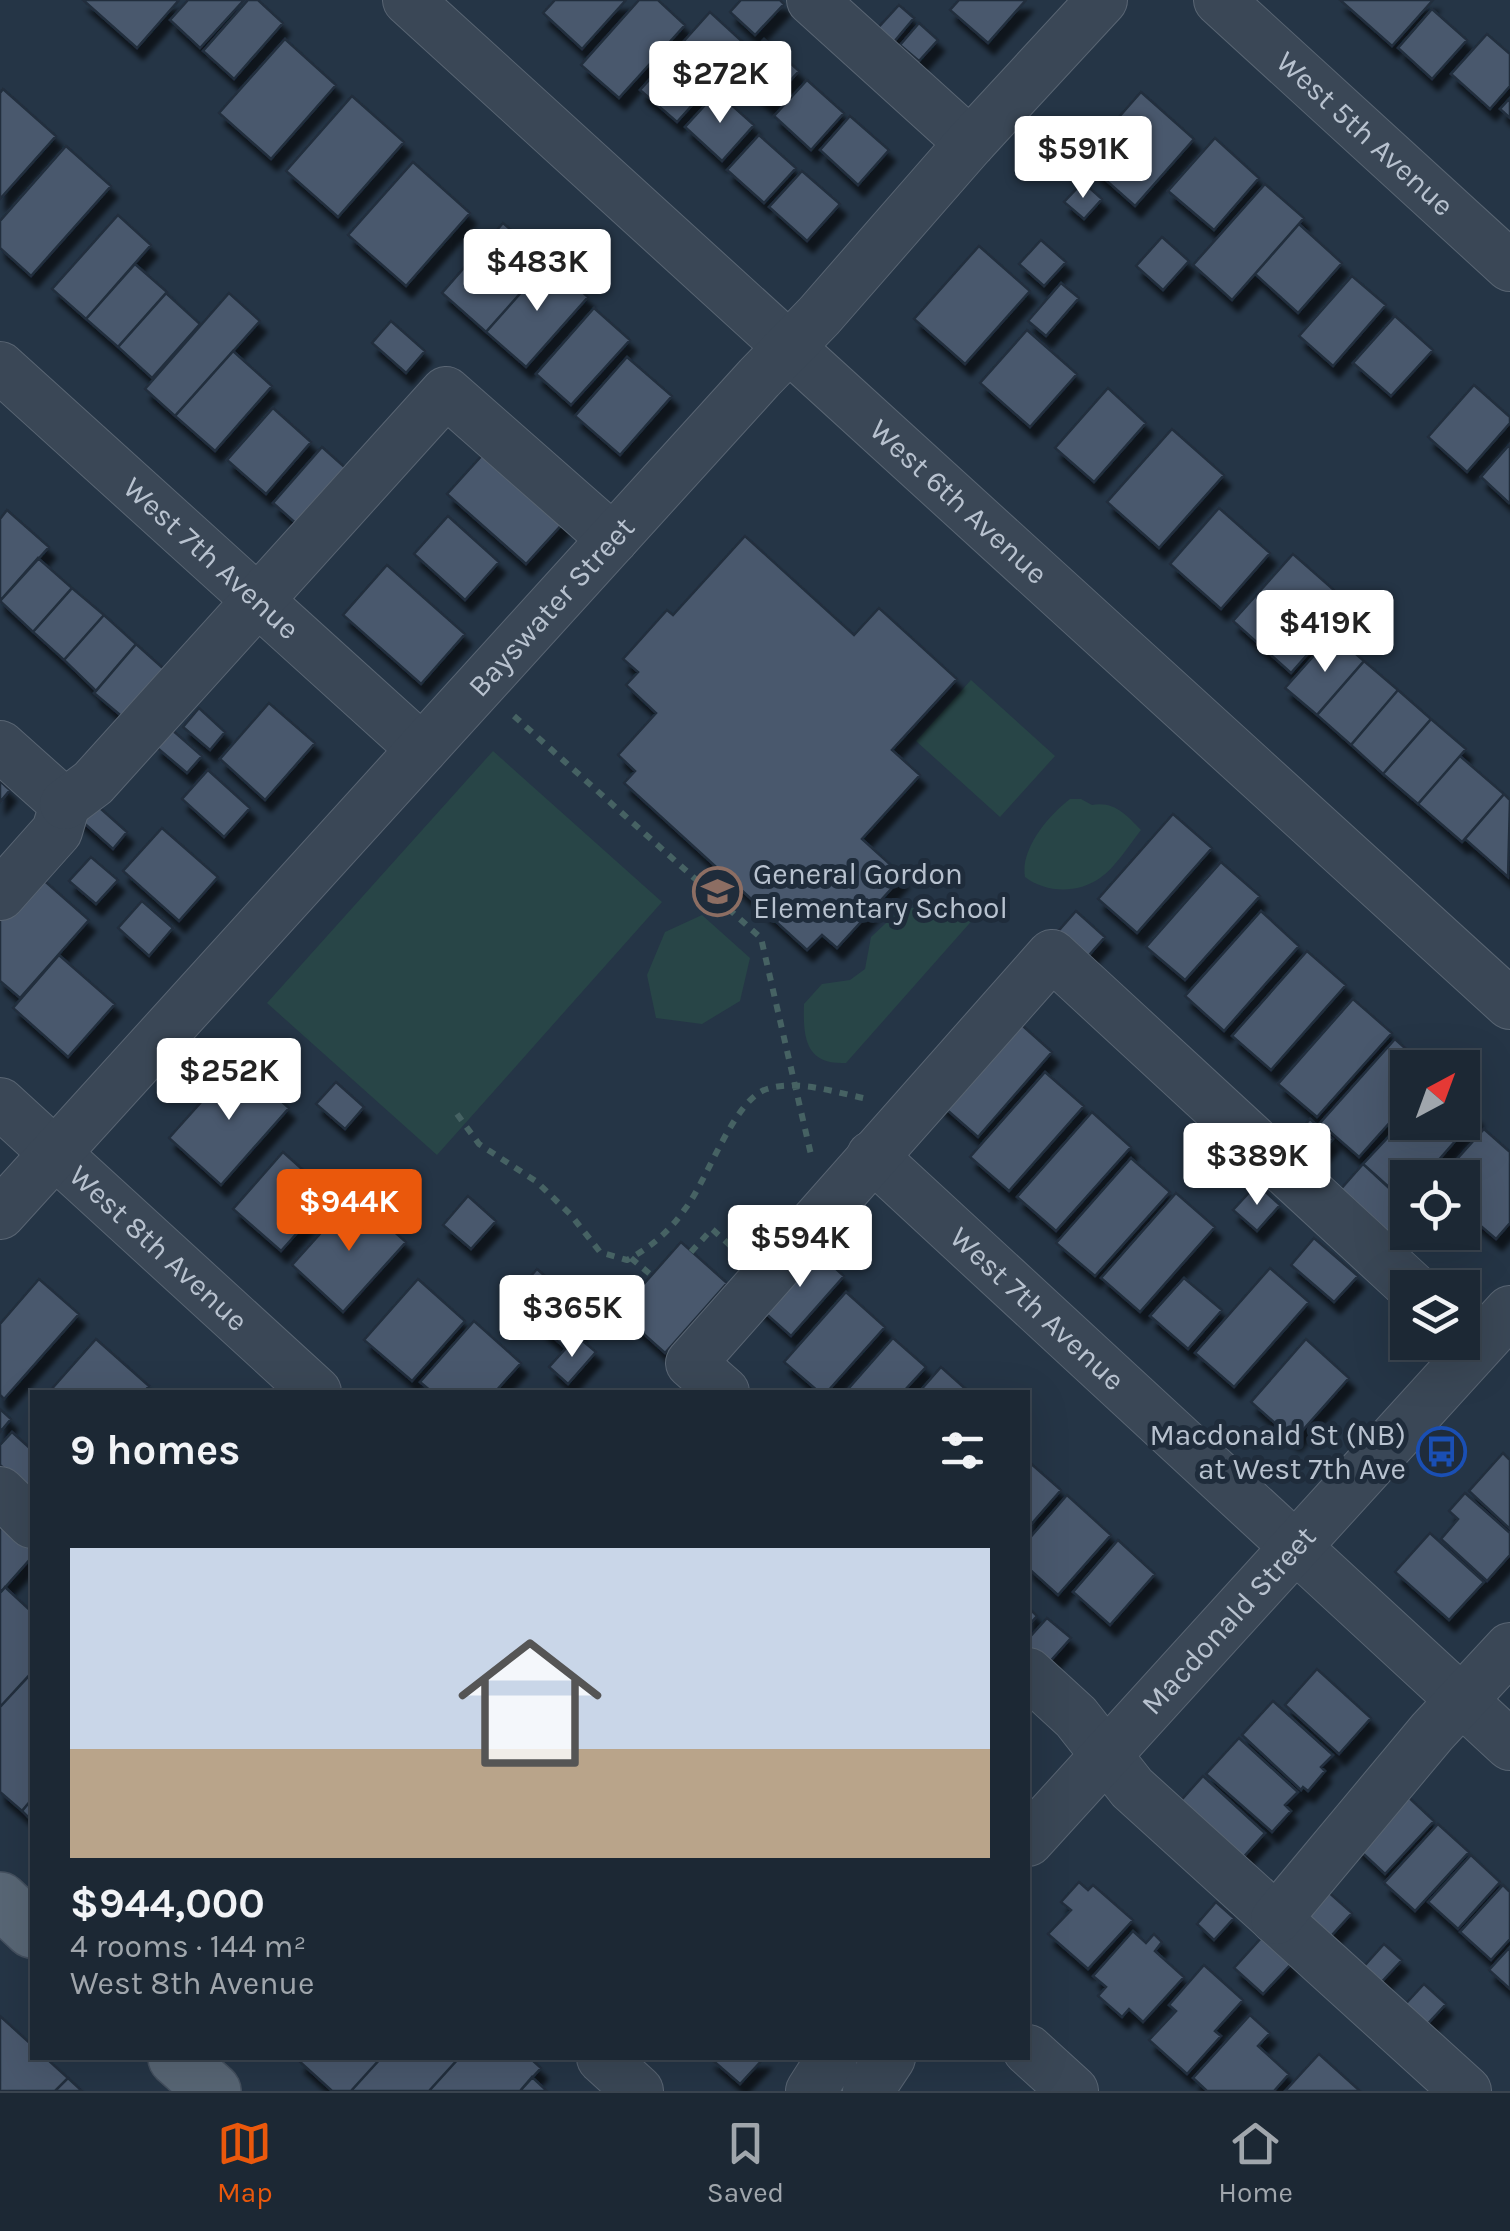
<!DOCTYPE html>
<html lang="en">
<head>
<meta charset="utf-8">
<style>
	:root { --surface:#1c2834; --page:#25303c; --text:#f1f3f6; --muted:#a0a6ac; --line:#3a444f; --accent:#ea580c }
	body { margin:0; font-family:Karla,sans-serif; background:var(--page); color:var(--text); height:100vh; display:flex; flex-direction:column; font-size:38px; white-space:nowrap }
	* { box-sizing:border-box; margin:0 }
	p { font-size:32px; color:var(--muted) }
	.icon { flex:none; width:55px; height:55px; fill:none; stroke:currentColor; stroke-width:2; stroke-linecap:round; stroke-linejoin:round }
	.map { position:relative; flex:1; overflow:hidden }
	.sheet { position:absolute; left:30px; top:1390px; width:1000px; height:670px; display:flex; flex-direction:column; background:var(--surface); border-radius:0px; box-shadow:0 10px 40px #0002,0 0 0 2px var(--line) }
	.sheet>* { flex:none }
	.needle { width:65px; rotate:41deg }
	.controls { position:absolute; left:1390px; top:1050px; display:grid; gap:20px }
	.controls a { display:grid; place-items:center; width:90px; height:90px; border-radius:0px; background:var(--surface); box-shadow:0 10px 40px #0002,0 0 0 2px var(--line); font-size:50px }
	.price { position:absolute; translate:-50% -85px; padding:0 22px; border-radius:10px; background:#fff; color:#222; font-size:32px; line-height:65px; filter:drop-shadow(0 2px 5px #0008) }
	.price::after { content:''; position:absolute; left:50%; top:60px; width:30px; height:22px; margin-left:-15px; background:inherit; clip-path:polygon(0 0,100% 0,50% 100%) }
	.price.current { background:var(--accent); color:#fff }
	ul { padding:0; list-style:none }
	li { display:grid; align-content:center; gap:20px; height:530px; padding:0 40px }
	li+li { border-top:2px solid var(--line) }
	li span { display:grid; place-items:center; height:310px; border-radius:0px; color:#555 }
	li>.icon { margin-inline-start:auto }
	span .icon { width:180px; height:180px; fill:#fffc; stroke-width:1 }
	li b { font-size:42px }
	h2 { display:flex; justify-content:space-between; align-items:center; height:120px; padding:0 40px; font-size:42px }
	.menu { display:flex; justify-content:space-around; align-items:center; height:140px; border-top:2px solid var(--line); background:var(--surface); font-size:28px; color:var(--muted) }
	.menu a { display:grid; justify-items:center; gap:5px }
	.menu .current { color:var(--accent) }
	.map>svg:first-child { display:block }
	.green { fill:#284547 }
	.building { fill:#49596d; stroke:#212e3d; stroke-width:2.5; filter:url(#shadow) }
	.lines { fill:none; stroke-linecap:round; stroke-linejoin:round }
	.minor-casing { stroke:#596573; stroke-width:52 }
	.major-casing { stroke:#44505f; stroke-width:58 }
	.path { stroke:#466263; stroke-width:6; stroke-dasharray:8 8; stroke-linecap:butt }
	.minor { stroke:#3a4756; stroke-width:50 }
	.major { stroke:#586675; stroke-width:55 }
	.labels { text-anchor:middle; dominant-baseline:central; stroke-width:10; stroke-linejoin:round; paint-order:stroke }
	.street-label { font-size:30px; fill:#b8c2cf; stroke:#1f2c3b }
	.poi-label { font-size:30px; fill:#b8c2cf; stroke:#1f2c3b; text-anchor:start }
</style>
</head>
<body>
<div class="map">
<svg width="1510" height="2091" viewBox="0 0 1510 2091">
	<defs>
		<filter id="shadow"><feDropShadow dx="6" dy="11" stdDeviation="2.5" flood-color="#0009"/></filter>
	</defs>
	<rect width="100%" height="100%" fill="#253546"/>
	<path class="green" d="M 971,680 L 1055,756 L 1000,817 L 916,741 Z
		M 493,751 L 662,902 L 437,1155 L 267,1003 Z
		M 1070,799 L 1081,799 L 1092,805 C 1115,801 1126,815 1141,830 C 1129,845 1115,868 1100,878 C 1077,894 1046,893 1025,877 C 1020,849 1049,815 1070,799 Z
		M 954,898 L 976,916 L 846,1063 C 805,1065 803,1037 804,1004 L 822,984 L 850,980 L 865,969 L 871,937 L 899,911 Z
		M 702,915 L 750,958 L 740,1001 L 702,1024 L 656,1018 L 647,975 L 665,932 Z"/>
	<path class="building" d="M 83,0 L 179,0 L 137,48 Z
		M 188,0 L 244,0 L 200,48 L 170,20 Z
		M 248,0 L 258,0 L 283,23 L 234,79 L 203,51 Z
		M 555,0 L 626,0 L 582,49 L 543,13 Z
		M 639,0 L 658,0 L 685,25 L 619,98 L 581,65 Z
		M 741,0 L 780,0 L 784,4 L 755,35 L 730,12 Z
		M 959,0 L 1026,0 L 988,43 L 950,10 Z
		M 1340,0 L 1433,0 L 1392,46 Z
		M 899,5 L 914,18 L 893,43 L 877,29 Z
		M 1432,9 L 1467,40 L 1432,79 L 1398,48 Z
		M 710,12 L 746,45 L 677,122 L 640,90 Z
		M 919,23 L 938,40 L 919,61 L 900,45 Z
		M 1487,34 L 1510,54 L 1510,86 L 1490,109 L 1451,74 Z
		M 285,39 L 336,85 L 271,159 L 219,113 Z
		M 764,39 L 799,71 L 769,104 L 734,73 Z
		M 807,80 L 844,113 L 811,150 L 774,116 Z
		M 3,89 L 56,136 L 0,199 L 0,93 Z
		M 717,92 L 754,125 L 722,161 L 685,127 Z
		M 1141,92 L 1194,139 L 1135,206 L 1082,159 Z
		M 352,96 L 404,142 L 338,217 L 286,171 Z
		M 1510,98 L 1510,118 L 1500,109 Z
		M 850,116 L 889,150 L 858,185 L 820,150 Z
		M 759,135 L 796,168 L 764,203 L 727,170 Z
		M 1215,138 L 1259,178 L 1214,230 L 1168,191 Z
		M 66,146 L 111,186 L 31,276 L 0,248 L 0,221 Z
		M 413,162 L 470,213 L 406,286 L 348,235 Z
		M 802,171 L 840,204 L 807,241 L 769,207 Z
		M 1083,182 L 1102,199 L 1084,219 L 1064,202 Z
		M 1265,184 L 1304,218 L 1232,300 L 1193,265 Z
		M 118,215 L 151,245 L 86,319 L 52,289 Z
		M 503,223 L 548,262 L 486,332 L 442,293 Z
		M 1299,224 L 1342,263 L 1298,313 L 1255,274 Z
		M 1162,237 L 1189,261 L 1163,290 L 1136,266 Z
		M 1041,240 L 1066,262 L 1044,286 L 1019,264 Z
		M 979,246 L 1030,291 L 965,364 L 914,319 Z
		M 548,262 L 588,297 L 526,367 L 486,332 Z
		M 135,264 L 167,292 L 118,347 L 86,319 Z
		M 1352,276 L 1386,305 L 1333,366 L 1299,336 Z
		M 1061,283 L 1079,298 L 1046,336 L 1028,321 Z
		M 166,293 L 200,324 L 152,378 L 118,347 Z
		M 229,293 L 260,321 L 175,416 L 145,389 Z
		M 594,308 L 630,340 L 571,405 L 536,374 Z
		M 1395,316 L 1433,350 L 1391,396 L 1353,363 Z
		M 391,321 L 425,351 L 406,373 L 372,343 Z
		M 1027,330 L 1077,374 L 1030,427 L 980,383 Z
		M 233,351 L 272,386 L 215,451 L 175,416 Z
		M 627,357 L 672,396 L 620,455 L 575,416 Z
		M 1474,385 L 1510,417 L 1510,423 L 1467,472 L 1428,437 Z
		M 1108,388 L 1146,423 L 1094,482 L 1055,448 Z
		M 273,408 L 311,442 L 266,494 L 227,460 Z
		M 1172,429 L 1224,475 L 1159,548 L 1107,502 Z
		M 1510,444 L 1510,502 L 1509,503 L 1481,477 Z
		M 322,447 L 358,479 L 309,535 L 273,503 Z
		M 486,451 L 565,521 L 526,564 L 447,494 Z
		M 1219,508 L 1270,553 L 1221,609 L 1170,564 Z
		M 7,510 L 49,547 L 0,601 L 0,519 Z
		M 448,516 L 499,562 L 465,600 L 414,554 Z
		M 745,536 L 854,635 L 879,608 L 957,679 L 892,750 L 920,775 L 862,839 L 903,876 L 837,948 L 822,935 L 807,950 L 624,783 L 635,771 L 618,755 L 656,713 L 626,685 L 638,672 L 623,659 L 667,610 L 673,615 Z
		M 1293,554 L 1351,605 L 1291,673 L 1233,621 Z
		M 38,558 L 72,588 L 33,632 L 0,601 Z
		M 387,565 L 465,634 L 421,684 L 343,615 Z
		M 72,588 L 104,615 L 64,660 L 33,632 Z
		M 104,615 L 136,644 L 96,691 L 64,660 Z
		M 1333,634 L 1364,661 L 1317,715 L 1285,688 Z
		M 136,644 L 174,678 L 132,725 L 94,693 Z
		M 1364,661 L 1398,690 L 1351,745 L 1317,715 Z
		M 1398,690 L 1431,719 L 1383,774 L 1351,745 Z
		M 269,703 L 315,743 L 265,800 L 220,759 Z
		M 199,708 L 225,732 L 210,750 L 183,727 Z
		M 1431,719 L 1466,749 L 1418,804 L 1383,774 Z
		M 170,728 L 202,756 L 187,773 L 155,746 Z
		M 1460,756 L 1504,794 L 1462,842 L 1418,804 Z
		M 208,770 L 250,808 L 224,837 L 182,799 Z
		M 0,781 L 10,790 L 0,802 Z
		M 1504,794 L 1510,800 L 1508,877 L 1465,839 Z
		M 91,800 L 127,832 L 113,849 L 76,816 Z
		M 1173,814 L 1212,848 L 1137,933 L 1098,899 Z
		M 162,828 L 218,877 L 179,921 L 123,871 Z
		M 91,857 L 118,880 L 96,904 L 69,881 Z
		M 1221,862 L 1260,896 L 1185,980 L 1146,947 Z
		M 39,876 L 89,920 L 20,998 L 0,981 L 0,921 Z
		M 142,901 L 173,928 L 149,956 L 118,928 Z
		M 1076,911 L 1105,937 L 1083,962 L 1054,936 Z
		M 1261,911 L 1299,946 L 1224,1031 L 1185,996 Z
		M 1307,951 L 1346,985 L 1271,1070 L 1232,1036 Z
		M 59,955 L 115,1004 L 68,1057 L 13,1008 Z
		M 1353,999 L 1392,1033 L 1317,1117 L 1278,1084 Z
		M 1014,1018 L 1052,1052 L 978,1137 L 939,1103 Z
		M 1395,1039 L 1427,1068 L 1408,1068 L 1408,1102 L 1359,1157 L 1320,1123 Z
		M 237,1062 L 289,1108 L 221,1185 L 169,1138 Z
		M 1045,1072 L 1084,1106 L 1009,1191 L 970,1157 Z
		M 336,1082 L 364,1107 L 345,1129 L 316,1104 Z
		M 1462,1102 L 1477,1116 L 1423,1178 L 1408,1178 L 1408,1195 L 1402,1200 L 1363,1164 L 1408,1116 L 1408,1122 L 1462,1122 Z
		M 1092,1112 L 1131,1147 L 1056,1231 L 1017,1197 Z
		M 1310,1119 L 1333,1139 L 1308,1167 L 1286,1147 Z
		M 1484,1129 L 1510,1152 L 1510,1223 L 1496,1239 L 1462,1210 L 1462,1178 L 1440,1178 Z
		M 283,1152 L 331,1195 L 281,1251 L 233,1209 Z
		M 1131,1158 L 1170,1192 L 1095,1276 L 1056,1243 Z
		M 1363,1164 L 1408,1204 L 1408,1210 L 1381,1240 L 1333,1198 Z
		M 1257,1184 L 1280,1205 L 1257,1231 L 1233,1210 Z
		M 1176,1193 L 1215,1227 L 1140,1312 L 1101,1278 Z
		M 354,1196 L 406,1242 L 343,1312 L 292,1265 Z
		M 468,1196 L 496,1221 L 471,1249 L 443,1225 Z
		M 1314,1238 L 1358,1276 L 1334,1302 L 1291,1265 Z
		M 681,1242 L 727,1283 L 665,1353 L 619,1312 Z
		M 808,1244 L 844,1276 L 791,1336 L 755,1304 Z
		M 1270,1268 L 1309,1302 L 1234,1387 L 1195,1353 Z
		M 537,1269 L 591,1316 L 564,1347 L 510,1300 Z
		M 1184,1278 L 1222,1310 L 1188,1349 L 1150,1316 Z
		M 39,1279 L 79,1314 L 4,1399 L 0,1395 L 0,1324 Z
		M 418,1279 L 465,1321 L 412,1381 L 364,1340 Z
		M 846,1292 L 885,1327 L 827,1392 L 819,1392 L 784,1362 Z
		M 474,1321 L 521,1363 L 495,1392 L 432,1392 L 420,1382 Z
		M 577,1336 L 596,1352 L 568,1384 L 549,1367 Z
		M 893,1338 L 926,1367 L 903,1392 L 854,1392 L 849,1388 Z
		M 96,1339 L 149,1386 L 144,1392 L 49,1392 Z
		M 1306,1339 L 1349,1378 L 1294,1440 L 1251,1402 Z
		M 941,1367 L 969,1392 L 919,1392 Z
		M 0,1409 L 11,1419 L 0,1432 Z
		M 12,1432 L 32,1450 L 32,1482 L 27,1489 L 0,1465 L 0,1445 Z
		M 1503,1453 L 1510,1460 L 1510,1529 L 1469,1491 Z
		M 1028,1461 L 1061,1490 L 1028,1528 Z
		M 1465,1493 L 1510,1533 L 1510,1555 L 1487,1581 L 1441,1539 L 1458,1519 L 1449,1511 Z
		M 1067,1495 L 1111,1535 L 1058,1595 L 1028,1568 L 1028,1540 Z
		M 0,1521 L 32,1550 L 32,1557 L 0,1593 Z
		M 1430,1533 L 1484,1582 L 1449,1620 L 1395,1572 Z
		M 1118,1540 L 1155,1574 L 1110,1625 L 1073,1592 Z
		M 5,1587 L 32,1612 L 32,1672 L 0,1707 L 0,1593 Z
		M 1028,1607 L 1037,1616 L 1028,1626 Z
		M 1047,1618 L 1071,1638 L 1046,1666 L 1028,1651 L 1028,1639 Z
		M 1317,1669 L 1371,1718 L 1339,1754 L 1285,1705 Z
		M 28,1677 L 32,1681 L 32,1799 L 22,1811 L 0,1792 L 0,1707 Z
		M 1273,1701 L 1333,1755 L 1321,1767 L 1325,1771 L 1308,1791 L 1303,1787 L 1301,1790 L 1242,1735 Z
		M 1239,1738 L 1298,1792 L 1285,1805 L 1291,1811 L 1272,1832 L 1206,1774 Z
		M 1203,1776 L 1265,1833 L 1231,1871 L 1168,1815 Z
		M 1403,1792 L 1434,1821 L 1385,1874 L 1355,1846 Z
		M 32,1799 L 32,1821 L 22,1811 Z
		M 1438,1824 L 1469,1852 L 1415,1911 L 1384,1883 Z
		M 1471,1855 L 1500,1882 L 1458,1929 L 1428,1902 Z
		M 1079,1882 L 1088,1890 L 1093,1885 L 1133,1920 L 1088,1969 L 1048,1934 L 1071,1910 L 1061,1902 Z
		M 1503,1885 L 1510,1892 L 1510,1939 L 1491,1960 L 1460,1932 Z
		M 1325,1889 L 1352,1913 L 1322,1946 L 1295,1922 Z
		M 1216,1902 L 1234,1918 L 1214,1940 L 1197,1924 Z
		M 1133,1931 L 1146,1943 L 1154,1934 L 1162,1942 L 1155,1951 L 1184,1977 L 1143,2022 L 1129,2009 L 1122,2017 L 1098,1996 L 1106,1987 L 1093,1976 Z
		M 1263,1936 L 1292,1963 L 1263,1994 L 1234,1968 Z
		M 1384,1944 L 1402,1960 L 1375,1989 L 1358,1973 Z
		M 1510,1947 L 1510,1989 L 1489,1970 Z
		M 1204,1965 L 1243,2000 L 1215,2031 L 1221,2036 L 1187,2074 L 1149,2040 L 1176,2011 L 1169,2005 Z
		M 1424,1984 L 1446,2004 L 1421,2031 L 1399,2011 Z
		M 1250,2015 L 1270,2033 L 1258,2046 L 1289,2074 L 1274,2091 L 1207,2091 L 1193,2078 Z
		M 0,2016 L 32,2045 L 32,2058 L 46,2058 L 68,2078 L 55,2091 L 0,2091 Z
		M 1319,2054 L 1360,2091 L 1285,2091 Z
		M 302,2058 L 381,2058 L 351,2091 L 332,2091 L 299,2061 Z
		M 381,2058 L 459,2058 L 429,2091 L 351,2091 Z
		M 459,2058 L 530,2058 L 541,2068 L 520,2091 L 429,2091 Z
		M 710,2058 L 764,2058 L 740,2084 Z
		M 532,2077 L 547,2091 L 520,2091 Z
		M 68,2078 L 82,2091 L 55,2091 Z"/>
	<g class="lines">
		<defs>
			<g id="minor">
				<path id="s1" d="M 408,0 L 1510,1004"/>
				<path d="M 812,0 L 970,143"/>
				<path id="s2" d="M 1219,0 L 1510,266"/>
				<path id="s3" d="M 0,367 L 422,749"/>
				<path d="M 0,746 L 65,804 L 57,831 L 0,895"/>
				<path d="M 65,804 L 93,783 L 446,392 L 613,539"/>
				<path id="s4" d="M 0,1103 L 316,1392"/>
				<path id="s5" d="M 872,1156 L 1510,1745"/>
				<path id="s6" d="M 0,1214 L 759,378 L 819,316 L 970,143 L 1102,0"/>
				<path d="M 724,1392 L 691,1363 L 1052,955 L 1413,1288"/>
				<path d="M 0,1492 L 32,1523"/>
				<path d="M 1028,1673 L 1076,1717 L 1132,1788 L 1466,2091"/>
				<path id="s7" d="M 1028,1841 L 1510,1311"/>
				<path d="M 1276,1919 L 1432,1732 L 1510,1648"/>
				<path d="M 1028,2050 L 1073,2091"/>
				<path d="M 602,2058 L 638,2091"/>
				<path d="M 811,2091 L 832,2058"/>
				<path d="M 868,2091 L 890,2058"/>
			</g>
			<path id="major" d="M 0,1900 L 32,1930
				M 176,2058 L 213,2091"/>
		</defs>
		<use href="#minor" class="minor-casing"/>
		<use href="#major" class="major-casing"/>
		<path class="path" d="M 514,716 L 761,938 L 812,1159
			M 457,1114 L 479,1144 L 537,1182 L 571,1215 L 600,1252 L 627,1260 C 651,1247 669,1232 685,1209 C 707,1181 734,1099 767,1089 C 798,1079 837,1093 868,1099
			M 691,1252 L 712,1229 L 733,1248
			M 631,1258 L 651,1275"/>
		<use href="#minor" class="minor"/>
		<use href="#major" class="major"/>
	</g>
	<defs>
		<symbol id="school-ring" viewBox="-11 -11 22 22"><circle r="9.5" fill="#1f2c3b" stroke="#8d6e63" stroke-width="1.5"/><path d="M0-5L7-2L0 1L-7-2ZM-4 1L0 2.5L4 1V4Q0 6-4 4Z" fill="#8d6e63"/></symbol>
		<symbol id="bus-ring" viewBox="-11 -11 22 22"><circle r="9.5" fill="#1f2c3b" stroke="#1a4fb4" stroke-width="1.5"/><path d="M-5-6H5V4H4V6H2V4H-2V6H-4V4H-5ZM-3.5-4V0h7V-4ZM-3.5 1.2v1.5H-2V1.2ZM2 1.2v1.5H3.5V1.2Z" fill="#1a4fb4"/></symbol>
	</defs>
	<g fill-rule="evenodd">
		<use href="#school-ring" x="690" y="864" width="55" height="55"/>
		<use href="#bus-ring" x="1414" y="1424" width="55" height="55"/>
	</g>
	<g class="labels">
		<g class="street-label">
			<text stroke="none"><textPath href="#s2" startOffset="198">West 5th Avenue</textPath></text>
			<text stroke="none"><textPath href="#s1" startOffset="745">West 6th Avenue</textPath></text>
			<text stroke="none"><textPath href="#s3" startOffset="285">West 7th Avenue</textPath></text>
			<text stroke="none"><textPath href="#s6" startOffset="820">Bayswater Street</textPath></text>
			<text stroke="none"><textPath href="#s4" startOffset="215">West 8th Avenue</textPath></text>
			<text stroke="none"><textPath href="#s5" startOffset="225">West 7th Avenue</textPath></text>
			<text stroke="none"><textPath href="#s7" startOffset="298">Macdonald Street</textPath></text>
		</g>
		<g class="poi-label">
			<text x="753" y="874">General Gordon<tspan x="753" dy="34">Elementary School</tspan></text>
			<text x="1406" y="1435" text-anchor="end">Macdonald St (NB)<tspan x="1406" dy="34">at West 7th Ave</tspan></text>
		</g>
	</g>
</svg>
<div class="controls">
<a><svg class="needle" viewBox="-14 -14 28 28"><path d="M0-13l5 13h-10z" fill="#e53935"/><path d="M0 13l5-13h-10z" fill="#a0a6ac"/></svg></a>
<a><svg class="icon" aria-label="locate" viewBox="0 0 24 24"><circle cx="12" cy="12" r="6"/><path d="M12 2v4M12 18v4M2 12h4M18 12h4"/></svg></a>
<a><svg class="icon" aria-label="layers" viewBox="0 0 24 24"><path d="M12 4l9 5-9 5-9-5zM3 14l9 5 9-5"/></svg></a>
</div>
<b class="price" style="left:720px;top:126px">$272K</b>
<b class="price" style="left:1083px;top:201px">$591K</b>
<b class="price" style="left:537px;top:314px">$483K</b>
<b class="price" style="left:1325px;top:675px">$419K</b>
<b class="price" style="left:229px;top:1123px">$252K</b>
<b class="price" style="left:1257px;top:1208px">$389K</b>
<b class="price current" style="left:349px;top:1254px">$944K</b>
<b class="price" style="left:800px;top:1290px">$594K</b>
<b class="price" style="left:572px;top:1360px">$365K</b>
<section class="sheet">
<h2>9 homes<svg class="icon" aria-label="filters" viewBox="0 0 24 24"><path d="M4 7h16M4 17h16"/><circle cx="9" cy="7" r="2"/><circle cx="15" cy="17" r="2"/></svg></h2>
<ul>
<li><span style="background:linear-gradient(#c9d6e8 65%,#b9a48a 0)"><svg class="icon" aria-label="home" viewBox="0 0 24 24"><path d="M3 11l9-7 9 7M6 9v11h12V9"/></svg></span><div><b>$944,000</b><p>4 rooms · 144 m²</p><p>West 8th Avenue</p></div></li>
</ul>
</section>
</div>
<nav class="menu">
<a class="current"><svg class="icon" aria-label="map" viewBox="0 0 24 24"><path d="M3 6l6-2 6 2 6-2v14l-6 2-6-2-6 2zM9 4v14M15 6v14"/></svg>Map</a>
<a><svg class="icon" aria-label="saved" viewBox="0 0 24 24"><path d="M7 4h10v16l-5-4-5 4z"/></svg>Saved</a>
<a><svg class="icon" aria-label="home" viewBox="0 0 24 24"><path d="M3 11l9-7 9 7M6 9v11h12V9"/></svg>Home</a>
</nav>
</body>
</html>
